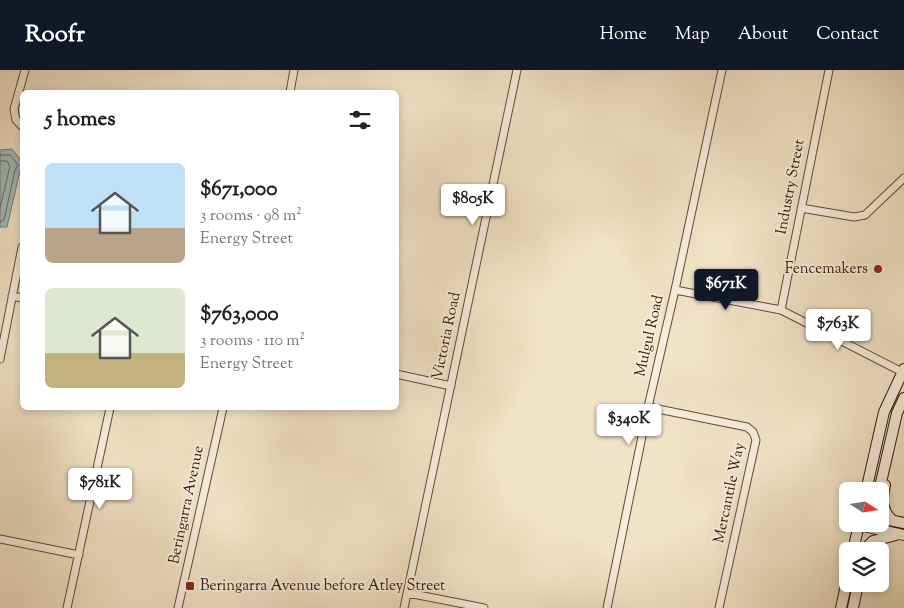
<!DOCTYPE html>
<html lang="en">
<head>
<meta charset="utf-8">
<style>
	:root { --surface:#fff; --page:#f6f6f6; --text:#202124; --muted:#757577; --accent:#111827 }
	body { margin:0; font-family:"Sorts Mill Goudy",serif; background:var(--page); color:var(--text); height:100vh; display:flex; flex-direction:column; font-size:19px; white-space:nowrap }
	* { box-sizing:border-box; margin:0 }
	p { font-size:16px; color:var(--muted) }
	.icon { flex:none; width:28px; height:28px; fill:none; stroke:currentColor; stroke-width:2; stroke-linecap:round; stroke-linejoin:round }
	.map { position:relative; flex:1; overflow:hidden }
	.side { position:absolute; left:20px; top:20px; width:379px; height:320px; display:flex; flex-direction:column; background:var(--surface); border-radius:8px; box-shadow:0 2px 8px #0003 }
	.side>* { flex:none }
	.needle { width:32px; rotate:102deg }
	.tools { position:absolute; left:839px; top:412px; display:grid; gap:10px }
	.tools a { display:grid; place-items:center; width:50px; height:50px; border-radius:8px; background:var(--surface); box-shadow:0 2px 8px #0003; font-size:25px }
	.price { position:absolute; translate:-50% -42px; padding:0 11px; border-radius:5px; background:#fff; color:#222; font-size:16px; line-height:32px; filter:drop-shadow(0 1px 2px #0008) }
	.price::after { content:''; position:absolute; left:50%; top:30px; width:15px; height:11px; margin-left:-8px; background:inherit; clip-path:polygon(0 0,100% 0,50% 100%) }
	.price.current { background:var(--accent); color:#fff }
	ul { padding:0; list-style:none }
	li { display:flex; align-items:center; gap:15px; height:125px; padding:0 25px }
	li span { display:grid; place-items:center; flex:none; width:140px; height:100px; border-radius:8px; color:#555 }
	li>.icon { margin-inline-start:auto }
	span .icon { width:60px; height:60px; fill:#fffc; stroke-width:1 }
	li b { font-size:21px }
	h2 { display:flex; justify-content:space-between; align-items:center; height:60px; padding:0 25px; font-size:21px }
	header { display:flex; align-items:center; gap:30px; box-sizing:border-box; height:70px; padding:0 25px; background:var(--accent); color:#fff }
	header strong { font-size:24px }
	nav { display:flex; gap:28px; margin-inline-start:auto; font-size:18px }
	.map>svg:first-child { display:block }
	.water { fill:#9fbcbf; stroke:#747a73 }
	.lines { fill:none; stroke-linecap:round; stroke-linejoin:round }
	.shore { stroke:#6a6960; stroke-width:1 }
	.minor-casing { stroke:#634933; stroke-width:9 }
	.secondary-casing { stroke:#341602; stroke-width:12 }
	.minor { stroke:#f6eddb; stroke-width:7 }
	.secondary { stroke:#f6eddb; stroke-width:10 }
	.poi-dot { fill:#8f2418; stroke:#f6eddb; stroke-width:2 }
	.labels { text-anchor:middle; dominant-baseline:central; stroke-width:4; stroke-linejoin:round; paint-order:stroke }
	.street-label { font-size:15px; fill:#341602; stroke:#f6eddb }
	.poi-label { font-size:15px; fill:#341602; stroke:#f6eddb; text-anchor:end }
</style>
</head>
<body>
<header>
<strong>Roofr</strong>
<nav><a>Home</a><a>Map</a><a>About</a><a>Contact</a></nav>
</header>
<div class="map">
<svg width="904" height="538" viewBox="0 0 904 538">
	<rect width="100%" height="100%" fill="#f1e3c7"/>
	<filter id="stains"><feTurbulence type="fractalNoise" baseFrequency=".004" numOctaves="4"/><feColorMatrix values="0 0 0 0 .2 0 0 0 0 .09 0 0 0 0 .02 0 0 0 .5 -.17"/></filter>
	<radialGradient id="worn" r=".72"><stop offset=".6" stop-color="#630" stop-opacity="0"/><stop offset="1" stop-color="#630" stop-opacity=".3"/></radialGradient>
	<path class="water" d="M 12,79 L 22,92 L 7,157 L 0,157 L 0,80 Z"/>
	<g class="lines">
		<path class="shore" d="M 0,85 L 10,85 L 18,95 L 15,100 L 4,150 L 0,152
			M 0,91 L 7,91 L 10,96 L 0,138"/>
		<defs>
			<path id="minor" d="M 290,22 L 294,0
				M 22,56 L 16,50 L 14,39 L 25,0
				M 801,138 L 854,147 L 865,145 L 904,108
				M 675,220 L 781,240 L 904,303
				M 12,226 L 22,228
				M 781,240 L 829,0
				M 0,289 L 22,177
				M 396,304 L 451,316
				M 648,337 L 747,357 L 753,362 L 756,370 L 719,538
				M 0,469 L 79,485
				M 408,523 L 484,538
				M 67,538 L 110,338
				M 178,538 L 223,338
				M 404,538 L 517,0
				M 607,538 L 648,337 L 675,220 L 722,0"/>
			<path id="secondary" d="M 885,415 C 882,428 881,440 892,450
				M 866,421 L 884,342 L 904,299
				M 879,421 L 897,343 L 904,328
				M 880,448 L 904,453
				M 859,455 L 904,465
				M 866,478 L 873,471 L 896,465
				M 853,481 L 859,454
				M 841,538 L 848,506
				M 853,538 L 858,514"/>
		</defs>
		<use href="#minor" class="minor-casing"/>
		<use href="#secondary" class="secondary-casing"/>
		<use href="#minor" class="minor"/>
		<use href="#secondary" class="secondary"/>
	</g>
	<g class="poi-dot">
		<circle cx="878" cy="199" r="5"/>
		<rect x="185" y="511" width="10" height="10" rx="2.5"/>
	</g>
	<g class="labels">
		<g class="street-label">
			<text transform="translate(791 117) rotate(-79)">Industry Street</text>
			<text transform="translate(447 266) rotate(-78)">Victoria Road</text>
			<text transform="translate(650 266) rotate(-77)">Mulgul Road</text>
			<text transform="translate(730 423) rotate(-78)">Mercantile Way</text>
			<text transform="translate(187 435) rotate(-78)">Beringarra Avenue</text>
		</g>
		<g class="poi-label">
			<text x="868" y="199">Fencemakers</text>
			<text x="200" y="516" text-anchor="start">Beringarra Avenue before Atley Street</text>
		</g>
	</g>
	<rect width="100%" height="100%" filter="url(#stains)"/>
	<rect width="100%" height="100%" fill="url(#worn)"/>
</svg>
<div class="tools">
<a><svg class="needle" viewBox="-14 -14 28 28"><path d="M0-13l5 13h-10z" fill="#e53935"/><path d="M0 13l5-13h-10z" fill="#757577"/></svg></a>
<a><svg class="icon" aria-label="layers" viewBox="0 0 24 24"><path d="M12 4l9 5-9 5-9-5zM3 14l9 5 9-5"/></svg></a>
</div>
<b class="price" style="left:473px;top:156px">$805K</b>
<b class="price current" style="left:726px;top:241px">$671K</b>
<b class="price" style="left:838px;top:281px">$763K</b>
<b class="price" style="left:629px;top:376px">$340K</b>
<b class="price" style="left:100px;top:440px">$781K</b>
<section class="side">
<h2>5 homes<svg class="icon" aria-label="filters" viewBox="0 0 24 24"><path d="M4 7h16M4 17h16"/><circle cx="9" cy="7" r="2"/><circle cx="15" cy="17" r="2"/></svg></h2>
<ul>
<li><span style="background:linear-gradient(#bfe0f5 65%,#b9a48a 0)"><svg class="icon" aria-label="home" viewBox="0 0 24 24"><path d="M3 11l9-7 9 7M6 9v11h12V9"/></svg></span><div><b>$671,000</b><p>3 rooms · 98 m²</p><p>Energy Street</p></div></li>
<li><span style="background:linear-gradient(#dfe7d0 65%,#c2b280 0)"><svg class="icon" aria-label="home" viewBox="0 0 24 24"><path d="M3 11l9-7 9 7M6 9v11h12V9"/></svg></span><div><b>$763,000</b><p>3 rooms · 110 m²</p><p>Energy Street</p></div></li>
</ul>
</section>
</div>
</body>
</html>
